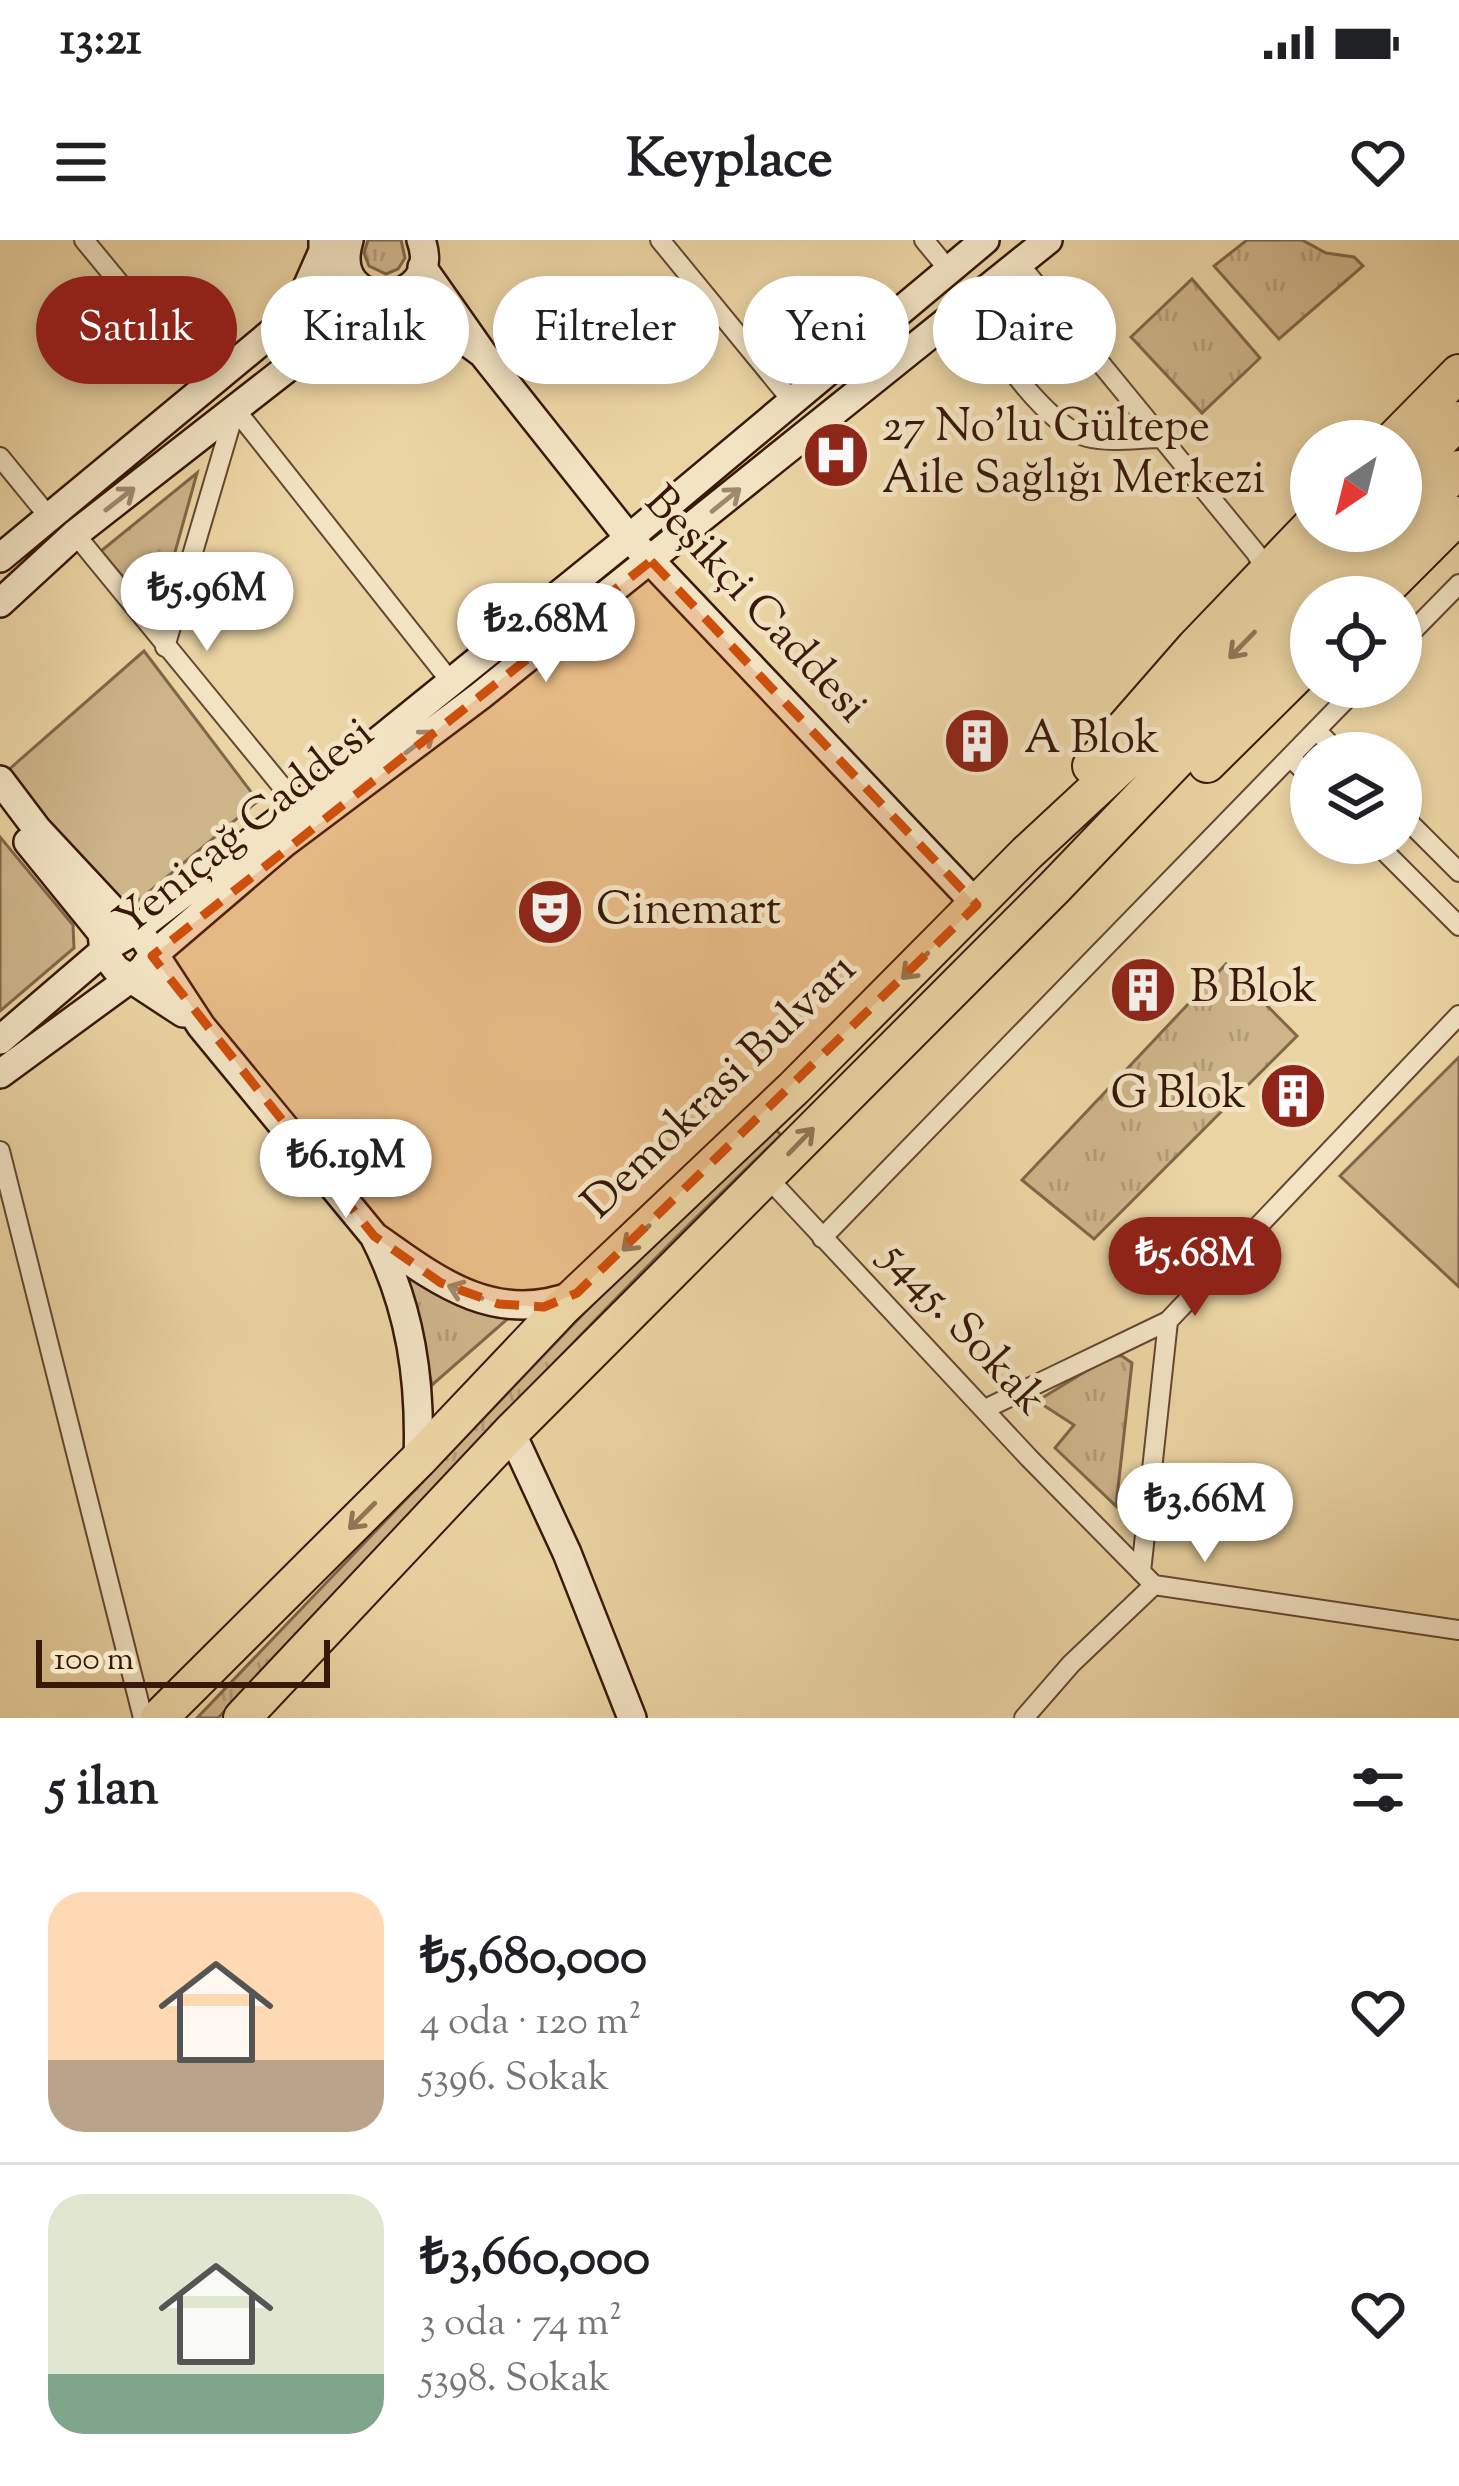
<!DOCTYPE html>
<html lang="tr">
<head>
<meta charset="utf-8">
<style>
	:root { --surface:#fff; --page:#f6f6f6; --text:#202124; --muted:#757577; --line:#e0e0e0; --accent:#8f2418 }
	body { margin:0; font-family:"Sorts Mill Goudy",serif; background:var(--page); color:var(--text); height:100vh; display:flex; flex-direction:column; font-size:45px; white-space:nowrap }
	* { box-sizing:border-box; margin:0 }
	p { font-size:39px; color:var(--muted) }
	.icon { flex:none; width:66px; height:66px; fill:none; stroke:currentColor; stroke-width:2; stroke-linecap:round; stroke-linejoin:round }
	.map { position:relative; height:1478px; overflow:hidden }
	.panel { display:flex; flex-direction:column; background:var(--surface); flex:1 }
	.panel>* { flex:none }
	.top-card { position:absolute; left:36px; top:36px; width:1389px; height:108px; display:flex; gap:24px }
	.needle { width:78px; rotate:215deg }
	.tools { position:absolute; left:1290px; top:180px; display:grid; gap:24px }
	.tools a { display:grid; place-items:center; width:132px; height:132px; border-radius:50%; background:var(--surface); box-shadow:0 6px 18px #0003; font-size:60px }
	.scale { position:absolute; left:36px; bottom:30px; width:294px; box-sizing:border-box; padding-left:12px; border:6px solid #381809; border-top:0; font-size:33px; line-height:42px; white-space:nowrap; color:#381809; -webkit-text-stroke:9px #f2e3c3; paint-order:stroke }
	.price { position:absolute; translate:-50% -102px; padding:0 27px; border-radius:42px; background:#fff; color:#222; font-size:39px; line-height:78px; filter:drop-shadow(0 3px 6px #0008) }
	.price::after { content:''; position:absolute; left:50%; top:72px; width:36px; height:27px; margin-left:-18px; background:inherit; clip-path:polygon(0 0,100% 0,50% 100%) }
	.price.on { background:var(--accent); color:#fff }
	ul { padding:0; list-style:none }
	li { display:flex; align-items:center; gap:36px; height:300px; padding:0 48px }
	li+li { border-top:3px solid var(--line) }
	li span { display:grid; place-items:center; flex:none; width:336px; height:240px; border-radius:36px; color:#555 }
	li>.icon { margin-inline-start:auto }
	span .icon { width:144px; height:144px; fill:#fffc; stroke-width:1 }
	li b { font-size:51px }
	h2 { display:flex; justify-content:space-between; align-items:center; height:144px; padding:0 48px; font-size:51px }
	.chip { padding:0 42px; border-radius:54px; background:var(--surface); box-shadow:0 6px 18px #0003; font-size:42px; line-height:108px }
	.chip.on { background:var(--accent); color:#fff }
	.status { display:flex; justify-content:space-between; align-items:center; height:84px; padding:0 60px; background:var(--surface); direction:ltr }
	.status svg { height:33px; fill:currentColor }
	header { display:flex; justify-content:space-between; align-items:center; height:156px; padding:0 48px; background:var(--surface); font-size:54px; font-weight:800 }
	.map>svg:first-child { display:block }
	.grass { fill:url(#grass-tufts); stroke:#826649; stroke-width:3 }
	.park { fill:#cdb489; stroke:#826649; stroke-width:3 }
	.lines { fill:none; stroke-linecap:round; stroke-linejoin:round }
	.street-casing { stroke:#654730; stroke-width:22 }
	.secondary-casing { stroke:#381809; stroke-width:32 }
	.highway-casing { stroke:#381809; stroke-width:40 }
	.street { stroke:#f2e3c3; stroke-width:18 }
	.secondary { stroke:#f2e3c3; stroke-width:27 }
	.highway { stroke:#ebd4a3; stroke-width:36 }
	.oneway { stroke:#9e886f }
	.oneway2 { stroke:#927656 }
	.marked { fill:#ce4f0c; fill-opacity:0.2; stroke:#ce4f0c; stroke-width:9; stroke-dasharray:24 15; stroke-linejoin:round }
	.labels { text-anchor:middle; dominant-baseline:central; stroke-width:10; stroke-linejoin:round; paint-order:stroke }
	.poi-label { font-size:45px; fill:#381809; stroke:#f2e3c3; text-anchor:start }
	.street-label { font-size:45px; fill:#381809; stroke:#f2e3c3 }
</style>
</head>
<body>
<div class="status"><b>13:21</b><svg viewBox="0 0 49 12"><path d="M0 12V9h3v3zM5 12V6h3v6zM10 12V3h3v9zM15 12V0h3v12zM26 1h20v11H26zM47 4h2v5h-2z"/></svg></div>
<header><svg class="icon" aria-label="menu" viewBox="0 0 24 24"><path d="M4 6h16M4 12h16M4 18h16"/></svg>Keyplace<svg class="icon" aria-label="heart" viewBox="0 0 24 24"><path d="M12 20l-8-8c-3-5 5-10 8-4 3-6 11-1 8 4z"/></svg></header>
<div class="map">
<svg width="1459" height="1478" viewBox="0 0 1459 1478">
	<defs>
		<pattern id="grass-tufts" width="24" height="20" patternUnits="userSpaceOnUse" patternTransform="scale(3)"><rect width="24" height="20" fill="#cdb489"/><path d="M3 7l-1-3M5 7V3M7 7l1-3M15 17l-1-3M17 17v-4M19 17l1-3" fill="none" stroke="#b19a75"/></pattern>
	</defs>
	<rect width="100%" height="100%" fill="#ebd4a3"/>
	<filter id="stains"><feTurbulence type="fractalNoise" baseFrequency=".00167" numOctaves="4"/><feColorMatrix values="0 0 0 0 .2 0 0 0 0 .09 0 0 0 0 .02 0 0 0 .5 -.17"/></filter>
	<radialGradient id="worn" r=".72"><stop offset=".6" stop-color="#630" stop-opacity="0"/><stop offset="1" stop-color="#630" stop-opacity=".3"/></radialGradient>
	<path class="grass" d="M 368,0 L 401,0 L 405,18 L 398,29 L 386,34 L 369,26 L 364,13 Z
		M 1247,0 L 1302,0 L 1326,13 L 1354,17 L 1363,26 L 1279,99 L 1214,26 Z
		M 1192,39 L 1260,118 L 1202,173 L 1131,97 Z
		M 197,233 L 157,377 L 101,311 Z
		M 1226,724 L 1297,796 L 1094,999 L 1022,940 Z
		M 774,888 L 781,895 C 585,1081 406,1284 218,1478 L 197,1478 L 630,1025 Z
		M 405,1035 L 461,1063 L 512,1075 L 432,1145 Z
		M 1111,1116 L 1122,1116 L 1132,1123 L 1116,1266 L 1055,1208 L 1074,1185 L 1037,1161 Z"/>
	<path class="park" d="M 144,411 L 258,561 L 125,672 L 6,532 Z
		M 0,597 L 73,685 L 74,708 L 0,771 Z
		M 1459,817 L 1459,1047 L 1340,936 Z"/>
	<g class="lines">
		<defs>
			<path id="street" d="M 84,0 L 206,148
				M 660,0 L 793,162
				M 924,0 L 948,29
				M 1020,25 L 1256,313 L 1267,333
				M 964,67 C 992,102 1044,185 1087,197 C 1110,203 1139,198 1163,198
				M 235,169 L 451,442
				M 0,217 L 49,277
				M 75,294 L 298,566
				M 1401,403 L 1459,344
				M 165,407 L 235,170
				M 1316,490 L 1339,513
				M 1290,517 L 1311,538
				M 1401,574 L 1459,632
				M 1376,603 L 1459,686
				M 0,911 L 143,1478
				M 766,936 L 1029,1218 L 1154,1345
				M 822,998 L 1358,447
				M 1168,1081 L 1459,775
				M 985,1169 L 1168,1081 L 1141,1332
				M 1024,1478 L 1071,1424 L 1154,1345 L 1459,1390"/>
			<path id="secondary" d="M 349,0 C 326,76 446,69 421,0
				M 401,53 L 483,114 L 422,27
				M 300,63 L 323,11 L 323,0
				M 483,114 L 629,298 L 977,665
				M 0,318 L 322,51 L 346,22
				M 0,363 L 75,294 L 381,55
				M 0,540 L 37,589 L 133,692 L 143,697 L 201,786 L 374,996
				M 28,602 L 102,693 L 104,713 L 116,729 L 183,773
				M 0,800 L 112,704 L 133,692 L 298,566 L 629,298 L 985,0
				M 0,834 L 142,730 L 152,716 L 283,604 L 480,456 L 1048,0
				M 511,1192 L 567,1313 L 632,1478
				M 418,1220 C 421,1141 411,1068 374,996 C 436,1040 494,1086 574,1055"/>
			<path id="highway" d="M 1392,201 L 1459,133
				M 1401,240 L 1459,180
				M 1401,287 L 1459,229
				M 1334,357 L 1397,291
				M 1377,357 L 1459,275
				M 1207,524 L 1311,421
				M 1091,526 L 1195,407 L 1311,286
				M 159,1478 L 418,1220 L 561,1069 L 794,848 L 1027,613 L 1152,497 L 1352,291
				M 242,1478 L 511,1192 L 1055,647 L 1311,380"/>
		</defs>
		<use href="#street" class="street-casing"/>
		<use href="#secondary" class="secondary-casing"/>
		<use href="#highway" class="highway-casing"/>
		<use href="#street" class="street"/>
		<use href="#secondary" class="secondary"/>
		<use href="#highway" class="highway"/>
	</g>
	<defs><path id="oneway-shaft" d="M-6 0H5M1.5-3L5.5 0L1.5 3" fill="none" stroke-width="1.6" stroke-linecap="round" stroke-linejoin="round" transform="scale(3)"/></defs>
	<g class="oneway">
		<use href="#oneway-shaft" transform="translate(120 259) rotate(-38)"/>
		<use href="#oneway-shaft" transform="translate(726 260) rotate(-39)"/>
		<use href="#oneway-shaft" transform="translate(420 502) rotate(-37)"/>
		<use href="#oneway-shaft" transform="translate(465 1052) rotate(-160)"/>
	</g>
	<g class="oneway2">
		<use href="#oneway-shaft" transform="translate(1242 405) rotate(134)"/>
		<use href="#oneway-shaft" transform="translate(915 726) rotate(135)"/>
		<use href="#oneway-shaft" transform="translate(801 901) rotate(-46)"/>
		<use href="#oneway-shaft" transform="translate(636 998) rotate(137)"/>
		<use href="#oneway-shaft" transform="translate(362 1276) rotate(135)"/>
	</g>
	<path class="marked" d="M 651,321 L 977,665 L 577,1053 L 544,1067 L 499,1064 L 441,1043 L 374,996 L 152,716 Z"/>
	<defs>
		<symbol id="hospital-disc" viewBox="-11 -11 22 22"><circle r="9.5" fill="#8f2418" stroke="#f2e3c3"/><path d="M-5-5h3v3.5h4V-5h3V5h-3V1.5h-4V5h-3Z" fill="#fff"/></symbol>
		<symbol id="building-disc" viewBox="-11 -11 22 22"><circle r="9.5" fill="#8f2418" stroke="#f2e3c3"/><path d="M-4-6H4V6H1V3H-1V6H-4ZM-2.5-4.3h1.7v1.8h-1.7ZM.8-4.3h1.7v1.8H.8ZM-2.5-1h1.7V.8h-1.7ZM.8-1h1.7V.8H.8Z" fill="#fff"/></symbol>
		<symbol id="theatre-disc" viewBox="-11 -11 22 22"><circle r="9.5" fill="#8f2418" stroke="#f2e3c3"/><path d="M-5-5.5Q0-4 5-5.5V0Q5 5 0 6Q-5 5-5 0ZM-3.3-2.5H-1v1.5H-3.3ZM1-2.5H3.3v1.5H1ZM-2.8 1Q0 5.5 2.8 1Z" fill="#fff"/></symbol>
	</defs>
	<g fill-rule="evenodd">
		<use href="#hospital-disc" x="798" y="177" width="76" height="76"/>
		<use href="#building-disc" x="939" y="463" width="76" height="76"/>
		<use href="#theatre-disc" x="512" y="634" width="76" height="76"/>
		<use href="#building-disc" x="1105" y="712" width="76" height="76"/>
		<use href="#building-disc" x="1255" y="818" width="76" height="76"/>
	</g>
	<g class="labels">
		<g class="poi-label">
			<text x="882" y="189">27 No'lu Gültepe<tspan x="882" dy="52">Aile Sağlığı Merkezi</tspan></text>
			<text x="1024" y="501">A Blok</text>
			<text x="596" y="672">Cinemart</text>
			<text x="1190" y="750">B Blok</text>
			<text x="1246" y="856" text-anchor="end">G Blok</text>
		</g>
		<g class="street-label">
			<text transform="translate(754 366) rotate(47)">Beşikçi Caddesi</text>
			<text transform="translate(246 589) rotate(-39)">Yeniçağ Caddesi</text>
			<text transform="translate(721 848) rotate(-44)">Demokrasi Bulvarı</text>
			<text transform="translate(962 1090) rotate(47)">5445. Sokak</text>
		</g>
	</g>
	<rect width="100%" height="100%" filter="url(#stains)"/>
	<rect width="100%" height="100%" fill="url(#worn)"/>
</svg>
<div class="tools">
<a><svg class="needle" viewBox="-14 -14 28 28"><path d="M0-13l5 13h-10z" fill="#e53935"/><path d="M0 13l5-13h-10z" fill="#757577"/></svg></a>
<a><svg class="icon" aria-label="locate" viewBox="0 0 24 24"><circle cx="12" cy="12" r="6"/><path d="M12 2v4M12 18v4M2 12h4M18 12h4"/></svg></a>
<a><svg class="icon" aria-label="layers" viewBox="0 0 24 24"><path d="M12 4l9 5-9 5-9-5zM3 14l9 5 9-5"/></svg></a>
</div>
<div class="scale">100 m</div>
<b class="price" style="left:207px;top:414px">₺5.96M</b>
<b class="price" style="left:546px;top:445px">₺2.68M</b>
<b class="price" style="left:346px;top:981px">₺6.19M</b>
<b class="price on" style="left:1195px;top:1079px">₺5.68M</b>
<b class="price" style="left:1205px;top:1325px">₺3.66M</b>
<div class="top-card">
<a class="chip on">Satılık</a>
<a class="chip">Kiralık</a>
<a class="chip">Filtreler</a>
<a class="chip">Yeni</a>
<a class="chip">Daire</a>
</div>
</div>
<section class="panel">
<h2>5 ilan<svg class="icon" aria-label="filters" viewBox="0 0 24 24"><path d="M4 7h16M4 17h16"/><circle cx="9" cy="7" r="2"/><circle cx="15" cy="17" r="2"/></svg></h2>
<ul>
<li><span style="background:linear-gradient(#ffd9b3 70%,#b9a48a 0)"><svg class="icon" aria-label="home" viewBox="0 0 24 24"><path d="M3 11l9-7 9 7M6 9v11h12V9"/></svg></span><div><b>₺5,680,000</b><p>4 oda · 120 m²</p><p>5396. Sokak</p></div><svg class="icon" aria-label="heart" viewBox="0 0 24 24"><path d="M12 20l-8-8c-3-5 5-10 8-4 3-6 11-1 8 4z"/></svg></li>
<li><span style="background:linear-gradient(#dfe7d0 75%,#7fa58c 0)"><svg class="icon" aria-label="home" viewBox="0 0 24 24"><path d="M3 11l9-7 9 7M6 9v11h12V9"/></svg></span><div><b>₺3,660,000</b><p>3 oda · 74 m²</p><p>5398. Sokak</p></div><svg class="icon" aria-label="heart" viewBox="0 0 24 24"><path d="M12 20l-8-8c-3-5 5-10 8-4 3-6 11-1 8 4z"/></svg></li>
</ul>
</section>
</body>
</html>
